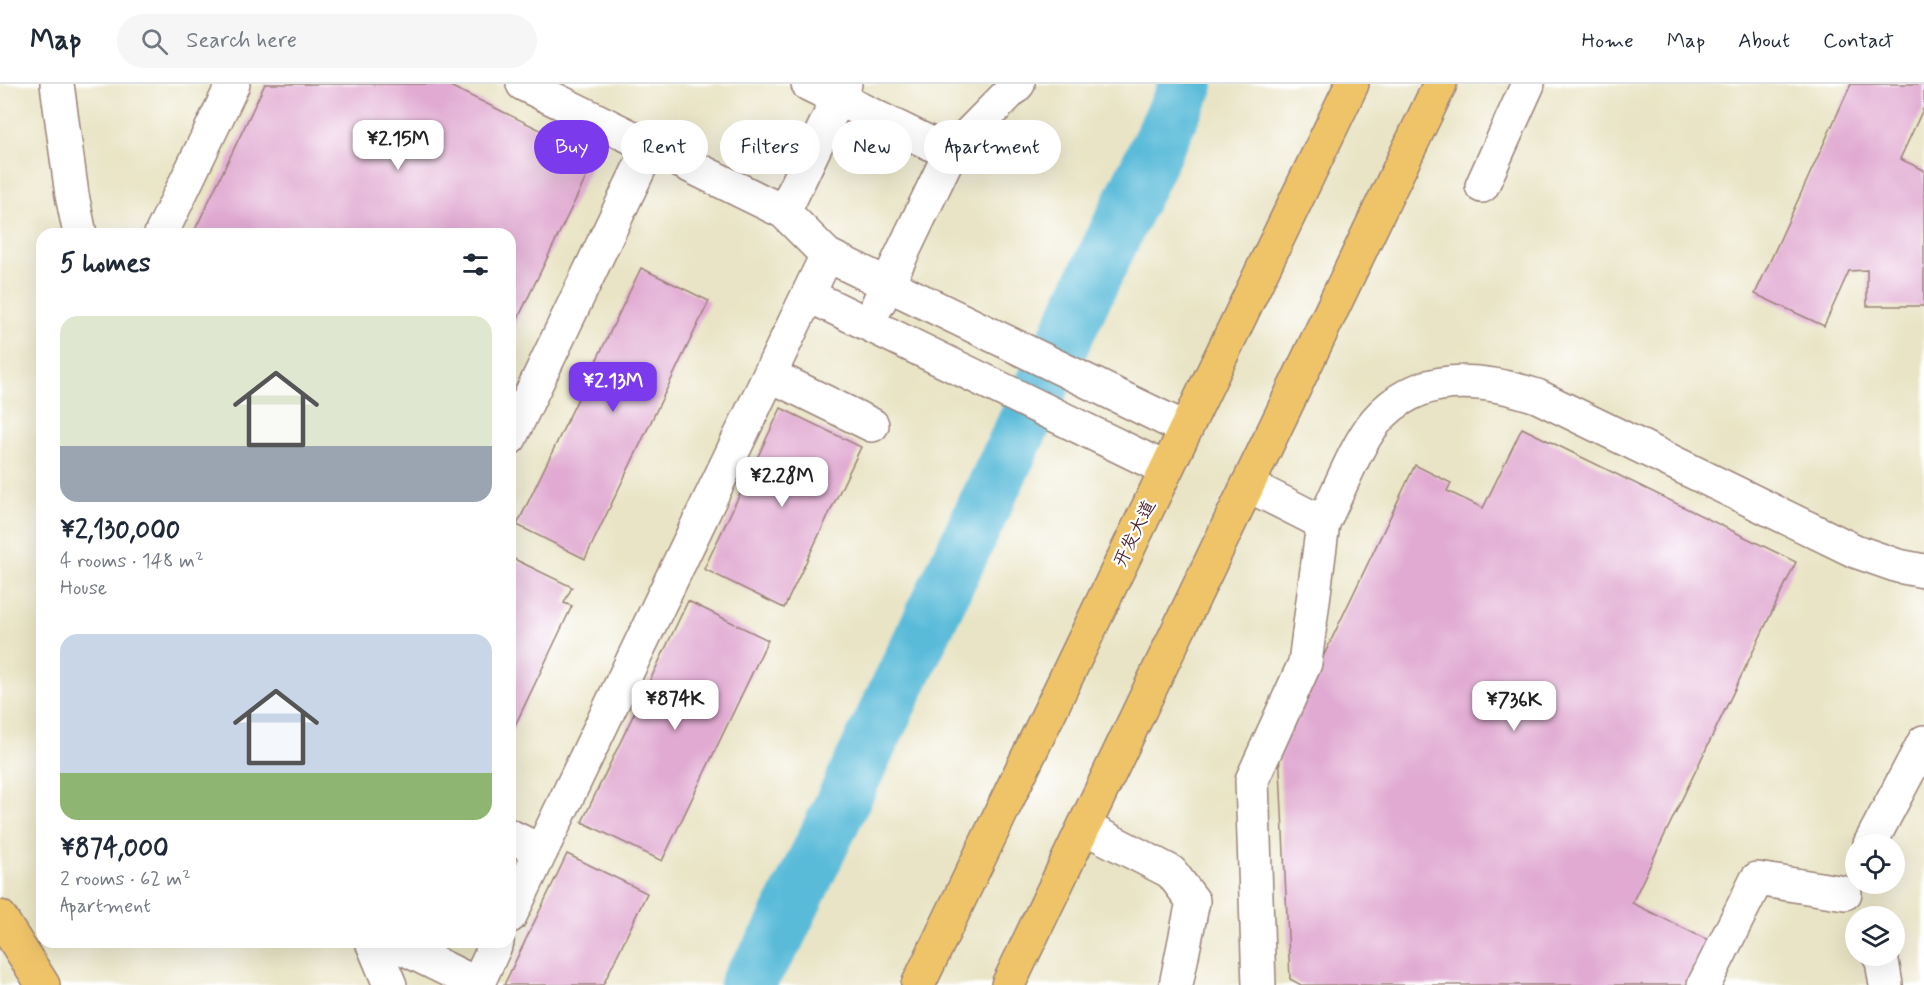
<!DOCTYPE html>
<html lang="en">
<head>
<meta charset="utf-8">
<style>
	:root { --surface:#fff; --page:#f6f6f7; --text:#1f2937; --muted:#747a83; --line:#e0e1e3; --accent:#7c3aed }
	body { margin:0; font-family:Mynerve,"LXGW WenKai TC",sans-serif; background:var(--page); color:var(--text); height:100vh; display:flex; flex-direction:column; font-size:22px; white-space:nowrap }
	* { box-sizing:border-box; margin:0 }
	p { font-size:20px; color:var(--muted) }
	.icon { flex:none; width:33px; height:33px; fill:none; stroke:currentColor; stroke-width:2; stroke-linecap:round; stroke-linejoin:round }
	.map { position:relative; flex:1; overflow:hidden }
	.sheet { position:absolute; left:36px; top:144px; width:480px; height:720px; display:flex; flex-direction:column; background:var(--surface); border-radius:18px; box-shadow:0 6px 24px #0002 }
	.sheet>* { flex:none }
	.top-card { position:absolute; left:534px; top:36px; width:570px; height:54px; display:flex; gap:12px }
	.fabs { position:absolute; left:1845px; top:750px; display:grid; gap:12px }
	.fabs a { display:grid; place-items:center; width:60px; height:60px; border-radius:50%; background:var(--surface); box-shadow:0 6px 24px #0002; font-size:30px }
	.price { position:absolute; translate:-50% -51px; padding:0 14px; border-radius:12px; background:#fff; color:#222; font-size:20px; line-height:39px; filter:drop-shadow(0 2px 3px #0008) }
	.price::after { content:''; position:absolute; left:50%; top:36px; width:18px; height:14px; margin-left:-9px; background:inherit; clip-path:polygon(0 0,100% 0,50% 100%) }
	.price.current { background:var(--accent); color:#fff }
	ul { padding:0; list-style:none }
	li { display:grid; align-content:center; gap:12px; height:318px; padding:0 24px }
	li span { display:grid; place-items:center; height:186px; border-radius:18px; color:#555 }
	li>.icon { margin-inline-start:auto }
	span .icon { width:108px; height:108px; fill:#fffc; stroke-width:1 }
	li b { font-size:26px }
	h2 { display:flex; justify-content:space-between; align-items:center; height:72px; padding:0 24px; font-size:26px }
	.tag { padding:0 21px; border-radius:27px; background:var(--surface); box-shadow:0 6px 24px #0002; font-size:21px; line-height:54px }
	.tag.current { background:var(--accent); color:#fff }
	header { display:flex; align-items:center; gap:36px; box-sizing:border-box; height:84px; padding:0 30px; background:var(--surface); border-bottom:2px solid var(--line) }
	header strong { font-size:28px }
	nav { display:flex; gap:33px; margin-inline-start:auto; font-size:21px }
	.search { width:420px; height:54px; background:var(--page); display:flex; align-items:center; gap:15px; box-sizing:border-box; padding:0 21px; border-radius:33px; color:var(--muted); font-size:22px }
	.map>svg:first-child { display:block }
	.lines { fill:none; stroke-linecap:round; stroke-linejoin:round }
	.river { stroke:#5abbd9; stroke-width:54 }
	.building { fill:#e1aad2 }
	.minor-casing { stroke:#9a8278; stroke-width:36 }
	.major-casing { stroke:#9a8278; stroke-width:36 }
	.highway-casing { stroke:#9a8278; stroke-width:36 }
	.minor { stroke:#fff; stroke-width:33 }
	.major { stroke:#efc469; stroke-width:33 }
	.highway { stroke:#efc469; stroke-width:33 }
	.labels { text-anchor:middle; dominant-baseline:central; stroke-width:4.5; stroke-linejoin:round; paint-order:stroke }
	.street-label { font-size:18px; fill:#4a1f2b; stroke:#fff }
</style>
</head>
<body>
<header>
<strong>Map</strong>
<div class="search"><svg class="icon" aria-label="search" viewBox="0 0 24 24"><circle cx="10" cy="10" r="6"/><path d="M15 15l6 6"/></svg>Search here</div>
<nav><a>Home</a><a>Map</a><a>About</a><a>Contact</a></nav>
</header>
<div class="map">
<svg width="1924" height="901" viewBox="0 0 1924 901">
	<rect width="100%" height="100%" fill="#fff"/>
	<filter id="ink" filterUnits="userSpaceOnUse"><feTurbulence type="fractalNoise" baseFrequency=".0167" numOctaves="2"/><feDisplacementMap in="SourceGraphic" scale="12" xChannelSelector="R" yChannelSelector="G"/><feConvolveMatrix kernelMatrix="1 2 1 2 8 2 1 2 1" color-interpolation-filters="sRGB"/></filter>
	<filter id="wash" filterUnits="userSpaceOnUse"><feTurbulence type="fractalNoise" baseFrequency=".008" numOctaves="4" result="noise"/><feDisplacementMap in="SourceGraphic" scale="24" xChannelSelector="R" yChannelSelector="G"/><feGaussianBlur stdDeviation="1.35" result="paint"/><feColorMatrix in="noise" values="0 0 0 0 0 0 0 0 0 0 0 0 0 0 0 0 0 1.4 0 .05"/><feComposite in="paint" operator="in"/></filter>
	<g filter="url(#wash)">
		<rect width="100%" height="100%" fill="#e9e4c5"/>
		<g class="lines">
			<path class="river" d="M 746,901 L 777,854 L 1187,0"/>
		</g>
		<g id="blocks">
			<path class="building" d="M 265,0 L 446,0 L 596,73 L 510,251 L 510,150 L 193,150 Z
				M 1851,0 L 1924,0 L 1924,23 L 1900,75 L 1924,86 L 1924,222 L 1867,222 L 1867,186 L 1849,187 L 1824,242 L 1755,210 Z
				M 641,184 L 709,217 L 585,475 L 517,441 Z
				M 781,324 L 861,363 L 784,524 L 704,485 Z
				M 1522,344 L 1796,478 L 1632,819 L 1712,858 L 1691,901 L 1301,901 L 1290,895 L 1279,665 L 1415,381 L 1451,399 L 1447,407 L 1483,424 Z
				M 510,473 L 572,503 L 564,519 L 572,522 L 510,652 Z
				M 688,517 L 768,556 L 662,777 L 582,738 Z
				M 567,770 L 647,809 L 603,901 L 504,901 Z"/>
		</g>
	</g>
	<g filter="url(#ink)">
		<use href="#blocks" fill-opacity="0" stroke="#9a8278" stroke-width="1.5"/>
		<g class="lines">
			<defs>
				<path id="minor" d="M 57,0 L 72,111 L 80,150
					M 808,0 L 950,69
					M 1482,102 L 1528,0
					M 784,128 L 845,0
					M 161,150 L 233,0
					M 827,171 L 1186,345
					M 808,211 L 1166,385
					M 878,220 L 950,69 L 1018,0
					M 770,291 L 872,341
					M 510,354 L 650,62
					M 1248,401 L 1323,439 C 1338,409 1356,361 1376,337 C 1419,287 1480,293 1537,312 L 1855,467 L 1898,482 L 1924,487
					M 1084,743 L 1171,788 L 1193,817 L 1176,901
					M 510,752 L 541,767
					M 1870,760 L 1924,658
					M 510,832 L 827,171 L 784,128 L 523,0
					M 372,858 L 390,901
					M 391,858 L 477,900
					M 1879,872 L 1882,877 L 1886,901
					M 477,901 L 497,858
					M 1259,901 L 1252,696 L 1305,579 L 1323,439
					M 1704,901 L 1757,795 L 1845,809"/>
				<path id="major" d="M 918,901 L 1352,0
					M 1008,901 L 1440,0"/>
				<path id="highway" d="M 0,833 L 43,901"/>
			</defs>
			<use href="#minor" class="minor-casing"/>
			<use href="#major" class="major-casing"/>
			<use href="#highway" class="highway-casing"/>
			<use href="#minor" class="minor"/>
			<use href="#major" class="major"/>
			<use href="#highway" class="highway"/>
		</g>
	</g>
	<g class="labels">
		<g class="street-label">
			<text transform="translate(1135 450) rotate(-64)">开发大道</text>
		</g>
	</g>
</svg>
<div class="fabs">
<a><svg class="icon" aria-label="locate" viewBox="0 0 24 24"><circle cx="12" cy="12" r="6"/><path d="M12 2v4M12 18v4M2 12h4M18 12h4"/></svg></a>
<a><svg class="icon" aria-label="layers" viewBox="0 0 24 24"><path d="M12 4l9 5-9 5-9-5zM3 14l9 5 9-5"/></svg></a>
</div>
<b class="price" style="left:398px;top:87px">¥2.15M</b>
<b class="price current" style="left:613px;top:329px">¥2.13M</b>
<b class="price" style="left:782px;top:424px">¥2.28M</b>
<b class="price" style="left:675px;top:647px">¥874K</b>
<b class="price" style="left:1514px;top:648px">¥736K</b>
<div class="top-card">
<a class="tag current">Buy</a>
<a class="tag">Rent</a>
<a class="tag">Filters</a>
<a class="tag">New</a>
<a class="tag">Apartment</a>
</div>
<section class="sheet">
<h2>5 homes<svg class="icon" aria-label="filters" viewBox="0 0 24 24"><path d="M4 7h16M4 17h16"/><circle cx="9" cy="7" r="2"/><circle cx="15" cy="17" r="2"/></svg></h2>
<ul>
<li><span style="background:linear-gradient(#dfe7d0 70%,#9aa5b1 0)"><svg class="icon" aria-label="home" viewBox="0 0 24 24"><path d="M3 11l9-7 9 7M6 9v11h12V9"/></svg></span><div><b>¥2,130,000</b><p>4 rooms · 148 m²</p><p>House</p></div></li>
<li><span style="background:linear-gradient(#c9d6e8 75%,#8fb573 0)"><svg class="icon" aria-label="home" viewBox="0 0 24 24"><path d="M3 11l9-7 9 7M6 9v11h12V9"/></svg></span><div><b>¥874,000</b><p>2 rooms · 62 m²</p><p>Apartment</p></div></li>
</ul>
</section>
</div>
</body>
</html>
